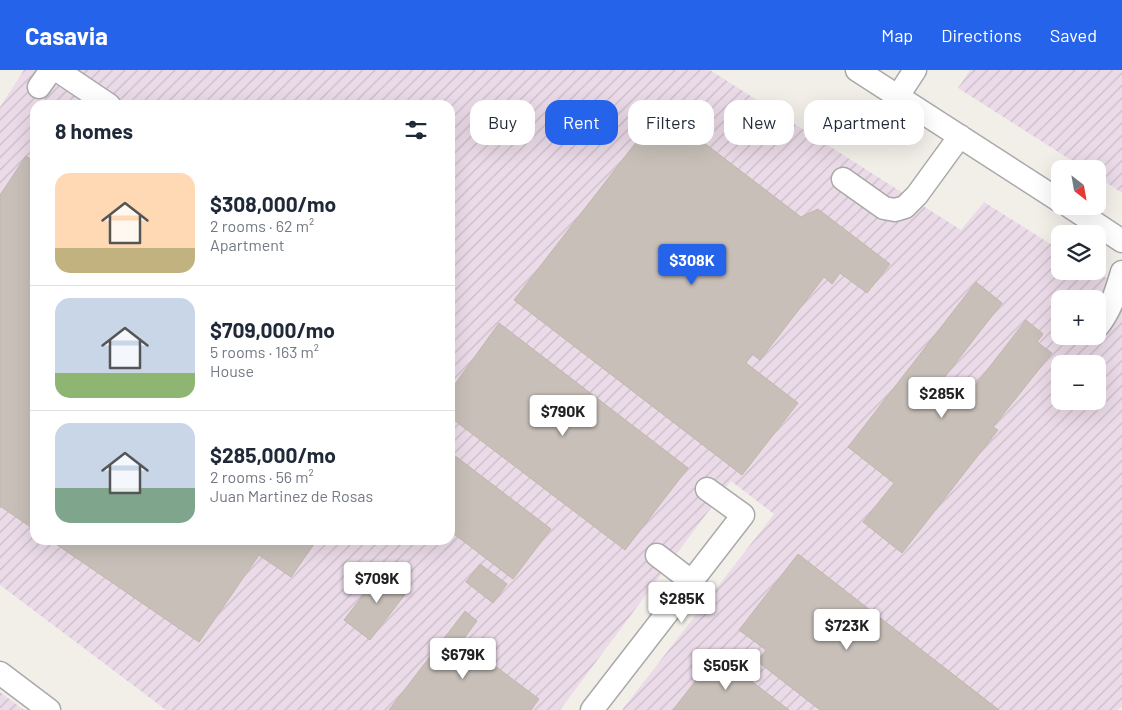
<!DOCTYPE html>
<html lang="en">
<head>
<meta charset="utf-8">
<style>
	:root { --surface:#fff; --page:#f2f2f3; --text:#1f2937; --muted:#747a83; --line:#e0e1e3; --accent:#2563eb }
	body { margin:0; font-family:Barlow,sans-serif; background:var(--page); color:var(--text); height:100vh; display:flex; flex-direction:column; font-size:19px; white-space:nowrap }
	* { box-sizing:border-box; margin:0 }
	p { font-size:16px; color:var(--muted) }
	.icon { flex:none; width:28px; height:28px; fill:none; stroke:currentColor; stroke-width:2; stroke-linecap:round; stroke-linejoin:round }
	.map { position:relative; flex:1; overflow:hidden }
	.sheet { position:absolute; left:30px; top:30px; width:425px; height:445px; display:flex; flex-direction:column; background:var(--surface); border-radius:15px; box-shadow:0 5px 20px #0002 }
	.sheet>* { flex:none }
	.top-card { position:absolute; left:470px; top:30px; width:475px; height:45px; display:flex; gap:10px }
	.needle { width:32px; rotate:149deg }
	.buttons { position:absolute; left:1051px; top:90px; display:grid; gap:10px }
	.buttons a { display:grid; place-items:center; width:55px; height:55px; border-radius:10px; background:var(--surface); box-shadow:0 5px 20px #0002; font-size:25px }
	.price { position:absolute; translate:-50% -42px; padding:0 11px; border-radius:5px; background:#fff; color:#222; font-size:16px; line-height:32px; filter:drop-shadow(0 1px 2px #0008) }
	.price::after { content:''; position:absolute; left:50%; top:30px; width:15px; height:11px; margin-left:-8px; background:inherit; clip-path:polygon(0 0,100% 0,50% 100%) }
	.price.active { background:var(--accent); color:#fff }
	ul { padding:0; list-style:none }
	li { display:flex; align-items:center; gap:15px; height:125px; padding:0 25px }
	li+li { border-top:1px solid var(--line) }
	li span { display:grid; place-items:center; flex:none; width:140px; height:100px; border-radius:15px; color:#555 }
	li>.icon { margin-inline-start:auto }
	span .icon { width:60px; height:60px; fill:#fffc; stroke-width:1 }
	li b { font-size:21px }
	h2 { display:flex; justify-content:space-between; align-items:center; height:60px; padding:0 25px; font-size:21px }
	.tag { padding:0 18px; border-radius:15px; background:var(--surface); box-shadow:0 5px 20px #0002; font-size:18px; line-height:45px }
	.tag.active { background:var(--accent); color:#fff }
	header { display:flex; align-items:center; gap:30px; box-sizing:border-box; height:70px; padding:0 25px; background:var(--accent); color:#fff }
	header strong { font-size:24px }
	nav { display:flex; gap:28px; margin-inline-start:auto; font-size:18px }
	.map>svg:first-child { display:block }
	.industrial { fill:url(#industrial-furrows); fill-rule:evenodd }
	.building { fill:#c7bfb8; stroke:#c4b6ab }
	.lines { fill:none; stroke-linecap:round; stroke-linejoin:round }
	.minor-casing { stroke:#a9a9a9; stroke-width:25 }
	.minor { stroke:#fff; stroke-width:22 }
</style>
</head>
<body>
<header>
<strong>Casavia</strong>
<nav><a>Map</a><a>Directions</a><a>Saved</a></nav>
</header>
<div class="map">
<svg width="1122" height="640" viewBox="0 0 1122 640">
	<defs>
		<pattern id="industrial-furrows" width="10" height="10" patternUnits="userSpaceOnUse" patternTransform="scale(1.25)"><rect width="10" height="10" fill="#ebdbe8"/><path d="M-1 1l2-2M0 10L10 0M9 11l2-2" fill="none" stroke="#c9bcc7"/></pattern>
	</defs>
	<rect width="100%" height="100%" fill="#f2efe9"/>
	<path class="industrial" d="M 24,0 L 710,0 L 961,160 L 984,132 L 1060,180 L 1060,201 L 1095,201 L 1122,218 L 1122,637 L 1117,640 L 622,640 L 774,444 L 731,411 L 560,640 L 166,640 L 0,515 L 0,37 ZM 35,35 L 450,35 L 450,470 L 35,470 ZM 1060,229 L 1098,229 L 1098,266 L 1060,266 ZM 1060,294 L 1098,294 L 1098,331 L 1060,331 Z
		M 970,0 L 1122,0 L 1122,123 L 1098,107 L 1098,99 L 1085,99 L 958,18 Z
		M 0,622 L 24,640 L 0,640 Z"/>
	<path class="building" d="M 661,40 L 801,147 L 818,139 L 890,194 L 867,223 L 840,203 L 832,214 L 824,207 L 760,290 L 752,284 L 746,293 L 798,333 L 742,405 L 514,230 Z
		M 26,86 L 35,92 L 35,460 L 0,436 L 0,125 Z
		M 976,212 L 1002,233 L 940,313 L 963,331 L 1026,250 L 1043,264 L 1037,272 L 1052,283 L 993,357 L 998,360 L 902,483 L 863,452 L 894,413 L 848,377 Z
		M 499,253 L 688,398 L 625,480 L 450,347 L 450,321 Z
		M 450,382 L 551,459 L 513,509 L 450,461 Z
		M 50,470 L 317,470 L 291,507 L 259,485 L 199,572 Z
		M 392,470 L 403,470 L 399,475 Z
		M 798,484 L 999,640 L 820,640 L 757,591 L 766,580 L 739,560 Z
		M 480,494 L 507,514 L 493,533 L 466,512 Z
		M 384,498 L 410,518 L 370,570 L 344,550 Z
		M 465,541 L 477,551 L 462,571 L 539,629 L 531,640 L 389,640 Z
		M 716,584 L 789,640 L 673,640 Z"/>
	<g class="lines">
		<defs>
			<path id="minor" d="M 57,0 L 109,35
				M 857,0 L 1060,131
				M 39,17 L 51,0
				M 898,26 L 915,0
				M 843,109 L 884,138 L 895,140 L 905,137 L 917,125 L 960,66
				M 1069,136 L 1122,171
				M 1098,256 C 1111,240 1116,222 1122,202
				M 657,485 L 691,511
				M 0,603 L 49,640
				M 592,640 L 743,445 L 707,419"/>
		</defs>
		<use href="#minor" class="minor-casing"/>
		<use href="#minor" class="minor"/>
	</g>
</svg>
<div class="buttons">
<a><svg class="needle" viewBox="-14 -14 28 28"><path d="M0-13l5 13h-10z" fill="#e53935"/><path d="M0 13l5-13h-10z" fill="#747a83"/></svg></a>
<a><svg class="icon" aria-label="layers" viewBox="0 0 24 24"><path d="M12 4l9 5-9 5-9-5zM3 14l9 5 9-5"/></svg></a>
<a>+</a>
<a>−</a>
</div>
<b class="price active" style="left:692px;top:216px">$308K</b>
<b class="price" style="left:942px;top:349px">$285K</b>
<b class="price" style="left:563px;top:367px">$790K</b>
<b class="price" style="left:377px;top:534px">$709K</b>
<b class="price" style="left:682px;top:554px">$285K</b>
<b class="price" style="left:847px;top:581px">$723K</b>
<b class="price" style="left:463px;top:610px">$679K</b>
<b class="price" style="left:726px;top:621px">$505K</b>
<div class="top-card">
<a class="tag">Buy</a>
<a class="tag active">Rent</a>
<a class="tag">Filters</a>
<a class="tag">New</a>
<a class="tag">Apartment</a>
</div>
<section class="sheet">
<h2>8 homes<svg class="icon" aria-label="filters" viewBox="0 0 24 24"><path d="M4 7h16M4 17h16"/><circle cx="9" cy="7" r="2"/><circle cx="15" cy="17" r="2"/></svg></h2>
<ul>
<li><span style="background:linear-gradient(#ffd9b3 75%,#c2b280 0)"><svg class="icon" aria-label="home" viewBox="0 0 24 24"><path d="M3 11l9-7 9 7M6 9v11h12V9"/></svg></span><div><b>$308,000/mo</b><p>2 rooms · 62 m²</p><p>Apartment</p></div></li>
<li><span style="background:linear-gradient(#c9d6e8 75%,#8fb573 0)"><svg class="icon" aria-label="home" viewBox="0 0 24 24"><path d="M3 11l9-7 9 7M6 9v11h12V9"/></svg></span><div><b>$709,000/mo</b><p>5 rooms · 163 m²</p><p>House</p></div></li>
<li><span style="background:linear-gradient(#c9d6e8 65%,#7fa58c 0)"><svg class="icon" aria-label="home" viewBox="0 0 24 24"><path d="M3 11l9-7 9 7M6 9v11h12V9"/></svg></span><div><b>$285,000/mo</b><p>2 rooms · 56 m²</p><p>Juan Martinez de Rosas</p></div></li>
</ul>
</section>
</div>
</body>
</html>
